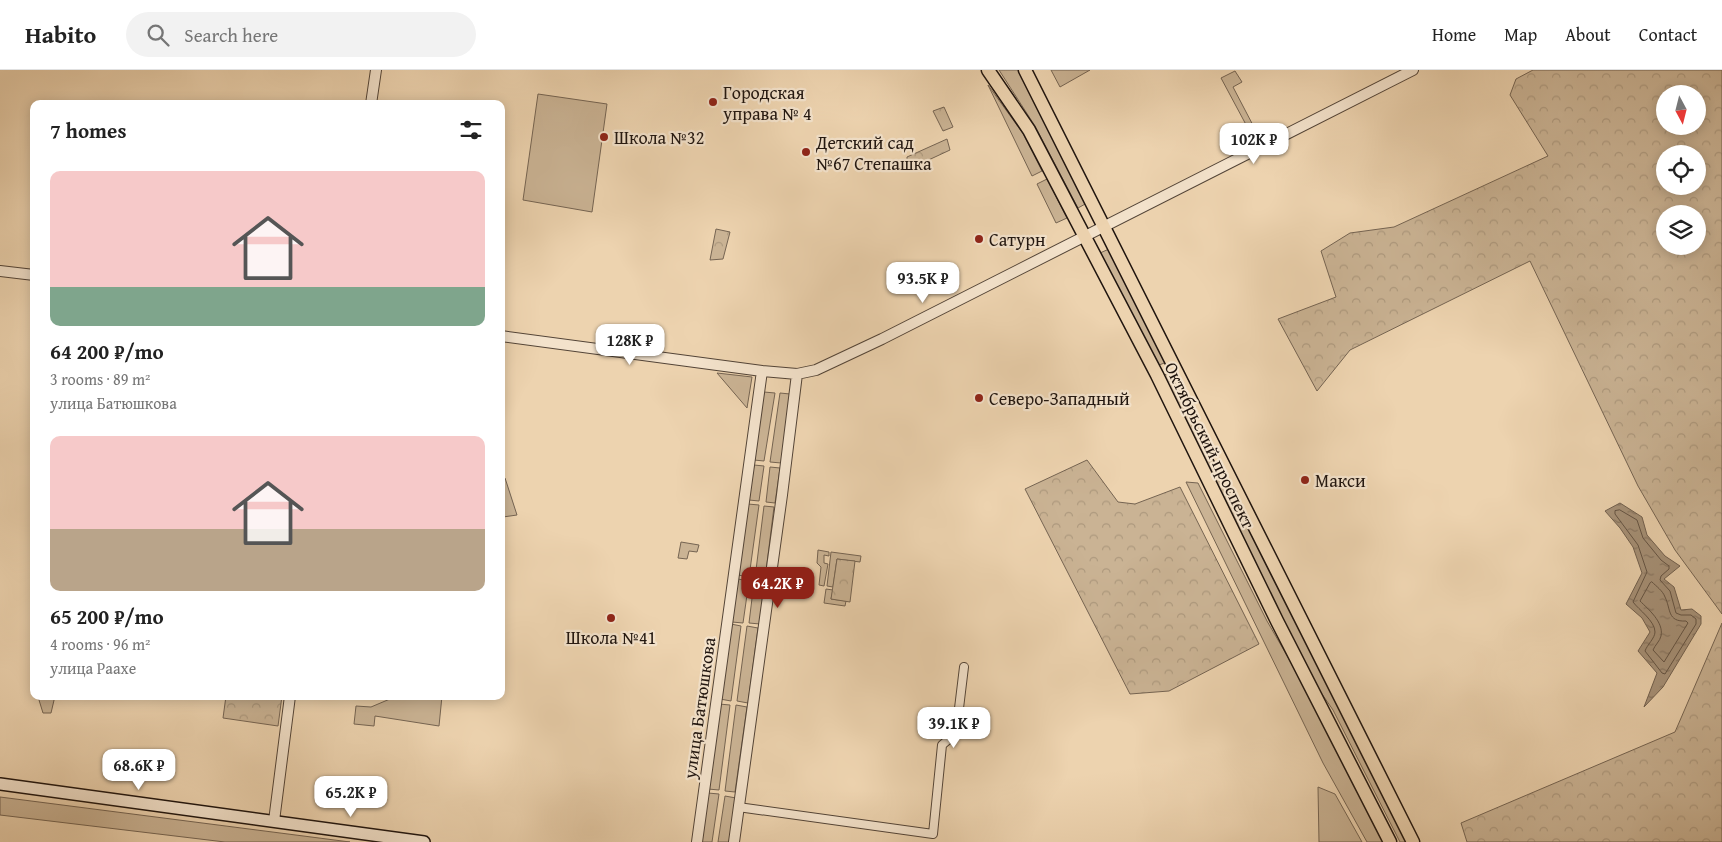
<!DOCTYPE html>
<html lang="en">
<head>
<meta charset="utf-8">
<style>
	:root { --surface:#fff; --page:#f2f2f2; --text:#222; --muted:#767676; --line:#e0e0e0; --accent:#8f2418 }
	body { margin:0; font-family:"Gentium Book Plus",serif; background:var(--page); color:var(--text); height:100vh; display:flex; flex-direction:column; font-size:19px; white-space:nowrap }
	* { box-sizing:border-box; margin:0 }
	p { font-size:16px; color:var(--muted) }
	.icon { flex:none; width:28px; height:28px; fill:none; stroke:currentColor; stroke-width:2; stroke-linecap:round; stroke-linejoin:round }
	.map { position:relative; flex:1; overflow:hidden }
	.details { position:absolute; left:30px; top:30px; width:475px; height:600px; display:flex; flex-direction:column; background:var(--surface); border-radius:10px; box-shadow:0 2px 12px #0003 }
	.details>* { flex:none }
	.needle { width:32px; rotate:173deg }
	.fabs { position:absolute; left:1656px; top:15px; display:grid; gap:10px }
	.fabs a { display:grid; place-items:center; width:50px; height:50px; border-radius:50%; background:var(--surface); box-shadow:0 2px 12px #0003; font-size:25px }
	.price { position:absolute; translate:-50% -42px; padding:0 11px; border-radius:10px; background:#fff; color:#222; font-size:16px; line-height:32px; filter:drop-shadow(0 1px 2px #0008) }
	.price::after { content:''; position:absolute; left:50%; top:30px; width:15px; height:11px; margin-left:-8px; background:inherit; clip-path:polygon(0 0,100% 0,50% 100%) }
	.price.active { background:var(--accent); color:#fff }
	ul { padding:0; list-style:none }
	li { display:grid; align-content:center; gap:10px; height:265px; padding:0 20px }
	li span { display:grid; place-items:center; height:155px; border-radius:10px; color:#555 }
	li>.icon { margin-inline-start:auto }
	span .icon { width:90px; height:90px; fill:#fffc; stroke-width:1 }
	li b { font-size:21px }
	h2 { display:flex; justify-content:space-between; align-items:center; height:60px; padding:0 20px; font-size:21px }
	header { display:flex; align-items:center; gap:30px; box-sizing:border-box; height:70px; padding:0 25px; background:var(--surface); border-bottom:1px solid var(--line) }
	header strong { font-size:24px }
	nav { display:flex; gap:28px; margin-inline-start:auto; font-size:18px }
	.search { width:350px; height:45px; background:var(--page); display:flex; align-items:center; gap:12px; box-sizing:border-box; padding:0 18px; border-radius:28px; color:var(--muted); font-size:19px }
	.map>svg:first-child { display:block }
	.grass { fill:#cab394; stroke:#756452 }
	.forest { fill:url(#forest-crowns); stroke:#756452; fill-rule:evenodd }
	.water { fill:url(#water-ripples); stroke:#71604f }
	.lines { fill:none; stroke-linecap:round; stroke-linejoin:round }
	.shore { stroke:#645444; stroke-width:1 }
	.minor-casing { stroke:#534437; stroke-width:10 }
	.tertiary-casing { stroke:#534437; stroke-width:12 }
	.secondary-casing { stroke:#20150f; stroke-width:14 }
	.primary-casing { stroke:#20150f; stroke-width:15 }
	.minor { stroke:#f3e2cb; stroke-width:8 }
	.tertiary { stroke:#f3e2cb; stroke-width:10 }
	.secondary { stroke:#f3e2cb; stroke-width:11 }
	.primary { stroke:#edd3af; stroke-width:12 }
	.poi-dot { fill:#8f2418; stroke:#f3e2cb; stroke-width:2 }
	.labels { text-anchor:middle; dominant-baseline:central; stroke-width:4.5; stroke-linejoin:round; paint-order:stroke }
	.poi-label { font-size:18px; fill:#20150f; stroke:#f3e2cb; text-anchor:start }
	.street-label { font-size:18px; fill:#20150f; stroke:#f3e2cb }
</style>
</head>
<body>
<header>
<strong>Habito</strong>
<div class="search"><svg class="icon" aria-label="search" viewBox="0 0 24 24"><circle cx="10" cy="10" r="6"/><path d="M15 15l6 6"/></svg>Search here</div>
<nav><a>Home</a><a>Map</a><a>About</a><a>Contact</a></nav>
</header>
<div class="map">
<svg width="1722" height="772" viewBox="0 0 1722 772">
	<defs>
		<pattern id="forest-crowns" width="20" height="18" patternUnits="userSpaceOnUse" patternTransform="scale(1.25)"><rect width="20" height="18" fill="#cab394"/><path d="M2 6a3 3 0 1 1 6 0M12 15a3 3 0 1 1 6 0" fill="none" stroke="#ad997e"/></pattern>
		<pattern id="water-ripples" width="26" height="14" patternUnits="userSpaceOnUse" patternTransform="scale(1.25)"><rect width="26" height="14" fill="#a79279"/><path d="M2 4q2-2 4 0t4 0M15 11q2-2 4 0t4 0" fill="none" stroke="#887662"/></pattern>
	</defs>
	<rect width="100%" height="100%" fill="#edd3af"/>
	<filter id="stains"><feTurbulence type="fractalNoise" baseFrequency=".004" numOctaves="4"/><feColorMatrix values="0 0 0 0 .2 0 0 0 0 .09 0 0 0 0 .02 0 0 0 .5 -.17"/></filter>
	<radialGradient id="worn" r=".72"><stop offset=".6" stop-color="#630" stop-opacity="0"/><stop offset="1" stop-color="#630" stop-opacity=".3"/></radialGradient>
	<path class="grass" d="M 999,0 L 1019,0 L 1087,133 L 1078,138 L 1035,56 Z
		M 1051,0 L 1090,0 L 1060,17 Z
		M 1235,1 L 1242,12 L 1233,17 L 1256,61 L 1251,64 L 1221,8 Z
		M 988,15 L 1024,65 L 1042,101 L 1032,106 Z
		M 538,24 L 607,34 L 592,142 L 523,130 Z
		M 1047,109 L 1067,148 L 1056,153 L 1037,114 Z
		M 1109,179 L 1167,292 L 1159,295 L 1100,183 Z
		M 1169,301 L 1172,302 L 1406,772 L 1400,772 L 1333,640 L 1313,611 L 1164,306 Z
		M 717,303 L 752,307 L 747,338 Z
		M 764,322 L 775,323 L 764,391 L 754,390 Z
		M 780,323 L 790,324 L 781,393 L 770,392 Z
		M 754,395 L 764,396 L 759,431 L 749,430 Z
		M 770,397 L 780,398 L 775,433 L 766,432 Z
		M 501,405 L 505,408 L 517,445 L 503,447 L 501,455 Z
		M 1186,412 L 1198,413 L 1267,551 L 1334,667 L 1387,772 L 1367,772 L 1323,693 Z
		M 748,434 L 759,435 L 749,507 L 738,505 Z
		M 764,436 L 774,437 L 765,509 L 755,508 Z
		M 681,472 L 699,475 L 697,482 L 689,481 L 687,489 L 678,488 Z
		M 818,480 L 829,482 L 829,486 L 824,485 L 824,493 L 828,494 L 824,516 L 819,515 L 821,497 L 817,493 Z
		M 831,482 L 861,486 L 860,492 L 837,489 L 833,517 L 827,516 Z
		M 738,509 L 749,511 L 743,553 L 732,552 Z
		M 754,512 L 765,513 L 760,554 L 749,553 Z
		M 826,519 L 833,520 L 831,529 L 846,531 L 845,536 L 824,533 Z
		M 731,554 L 741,556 L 731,631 L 720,629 Z
		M 747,556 L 758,558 L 748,633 L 737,631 Z
		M 397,626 L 442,626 L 439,656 L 375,646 L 374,656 L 354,654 L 356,636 L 371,637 Z
		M 719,634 L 730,635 L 719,720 L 708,719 Z
		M 736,635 L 747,637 L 735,722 L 725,721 Z
		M 1318,717 L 1335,724 L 1362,772 L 1319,772 Z
		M 708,723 L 719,724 L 712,772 L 701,772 Z
		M 725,726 L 736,728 L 729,772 L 718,772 Z
		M 0,727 L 350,772 L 225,772 L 0,745 Z"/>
	<path class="forest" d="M 1533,0 L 1722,0 L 1722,544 L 1675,480 L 1638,416 L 1530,191 L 1350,280 L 1317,321 L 1278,249 L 1336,227 L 1321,181 L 1350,163 L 1394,157 L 1548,86 L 1510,25 L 1516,9 ZM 1665,24 L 1698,24 L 1698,56 L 1665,56 ZM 1665,84 L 1698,84 L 1698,116 L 1665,116 ZM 1665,144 L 1698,144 L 1698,176 L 1665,176 Z
		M 944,37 L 953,57 L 943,61 L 933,41 Z
		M 947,69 L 950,80 L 907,100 L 907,87 Z
		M 716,159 L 730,162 L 723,189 L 710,190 Z
		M 1087,390 L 1118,432 L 1135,434 L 1180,417 L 1259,574 L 1169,621 L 1130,624 L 1025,419 Z
		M 837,489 L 855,491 L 850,532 L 831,529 Z
		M 1722,553 L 1722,772 L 1467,772 L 1461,753 L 1675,662 Z
		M 40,626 L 55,626 L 51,643 L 43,643 L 39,630 Z
		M 226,626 L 282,626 L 278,656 L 223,648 Z"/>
	<path class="water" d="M 1620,433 L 1642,447 L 1647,465 L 1665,486 L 1680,496 L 1664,509 L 1674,517 L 1681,540 L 1692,539 L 1701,546 L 1701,554 L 1663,617 L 1644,637 L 1657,603 L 1638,581 L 1650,562 L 1642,548 L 1626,534 L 1642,503 L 1633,477 L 1620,458 L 1605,441 Z"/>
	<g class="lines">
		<path class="shore" d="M 1620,440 L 1637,450 L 1643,468 L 1661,490 L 1669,496 L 1669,499 L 1661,506 L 1660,510 L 1670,521 L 1676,543 L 1681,545 L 1691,545 L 1696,549 L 1696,554 L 1665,604 L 1662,603 L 1645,581 C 1647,575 1655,568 1655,562 C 1655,551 1639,540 1633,532 L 1647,502 L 1638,475 L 1615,444 L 1615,441 Z
			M 1652,512 C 1656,516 1663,521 1665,527 C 1671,539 1667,552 1686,551 L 1688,553 L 1664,592 L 1653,580 C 1655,575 1660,571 1661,566 C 1664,552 1648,539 1640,531 L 1650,513 Z"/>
		<defs>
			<path id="minor" d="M 738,737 L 933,764 L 942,675 L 956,663 L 964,597"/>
			<path id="tertiary" d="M 371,34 L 376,0
				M 0,201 L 34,205
				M 501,266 L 762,301 L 797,304 L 816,300 L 882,269 L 1413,0
				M 274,751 L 290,626
				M 697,772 L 762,301
				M 734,772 L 782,425 L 797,304"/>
			<path id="secondary" d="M 0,714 L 424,772"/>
			<path id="primary" d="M 988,0 L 1029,60 L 1157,305 L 1277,551 L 1390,772
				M 1025,0 L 1413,772"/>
		</defs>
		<use href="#minor" class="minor-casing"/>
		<use href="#tertiary" class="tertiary-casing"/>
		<use href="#secondary" class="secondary-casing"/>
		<use href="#primary" class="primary-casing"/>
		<use href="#minor" class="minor"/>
		<use href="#tertiary" class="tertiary"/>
		<use href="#secondary" class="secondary"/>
		<use href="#primary" class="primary"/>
	</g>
	<g class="poi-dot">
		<circle cx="713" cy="32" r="5"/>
		<circle cx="604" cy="67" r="5"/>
		<circle cx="806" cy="82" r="5"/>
		<circle cx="979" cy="169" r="5"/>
		<circle cx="979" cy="328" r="5"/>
		<circle cx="1305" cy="410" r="5"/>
		<circle cx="611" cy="548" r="5"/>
	</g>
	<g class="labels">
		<g class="poi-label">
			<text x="723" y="22">Городская<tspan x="723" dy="21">управа № 4</tspan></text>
			<text x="614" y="67">Школа №32</text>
			<text x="816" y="72">Детский сад<tspan x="816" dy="21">№67 Степашка</tspan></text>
			<text x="989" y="169">Сатурн</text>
			<text x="989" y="328">Северо-Западный</text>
			<text x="1315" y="410">Макси</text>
			<text x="611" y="567" text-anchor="middle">Школа №41</text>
		</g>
		<g class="street-label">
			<text transform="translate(1210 375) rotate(64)">Октябрьский проспект</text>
			<text transform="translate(699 638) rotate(-82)">улица Батюшкова</text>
		</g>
	</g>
	<rect width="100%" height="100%" filter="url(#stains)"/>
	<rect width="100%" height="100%" fill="url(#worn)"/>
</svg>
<div class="fabs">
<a><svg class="needle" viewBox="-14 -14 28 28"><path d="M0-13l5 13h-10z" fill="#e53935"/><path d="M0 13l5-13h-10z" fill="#767676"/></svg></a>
<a><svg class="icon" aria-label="locate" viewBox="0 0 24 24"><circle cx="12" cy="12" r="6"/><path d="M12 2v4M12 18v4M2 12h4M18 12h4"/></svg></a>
<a><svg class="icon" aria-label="layers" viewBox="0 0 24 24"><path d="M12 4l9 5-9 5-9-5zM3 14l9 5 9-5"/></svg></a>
</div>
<b class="price" style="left:1254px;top:95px">102K ₽</b>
<b class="price" style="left:923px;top:234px">93.5K ₽</b>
<b class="price" style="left:630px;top:296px">128K ₽</b>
<b class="price active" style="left:778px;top:539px">64.2K ₽</b>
<b class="price" style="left:954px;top:679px">39.1K ₽</b>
<b class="price" style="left:139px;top:721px">68.6K ₽</b>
<b class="price" style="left:351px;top:748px">65.2K ₽</b>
<section class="details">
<h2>7 homes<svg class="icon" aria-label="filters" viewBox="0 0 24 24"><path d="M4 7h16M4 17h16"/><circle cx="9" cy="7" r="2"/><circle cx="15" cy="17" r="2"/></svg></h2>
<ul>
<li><span style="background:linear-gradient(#f6c9c9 75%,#7fa58c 0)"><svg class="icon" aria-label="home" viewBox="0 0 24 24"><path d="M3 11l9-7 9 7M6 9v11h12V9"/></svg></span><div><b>64 200 ₽/mo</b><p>3 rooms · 89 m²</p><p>улица Батюшкова</p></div></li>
<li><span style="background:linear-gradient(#f6c9c9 60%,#b9a48a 0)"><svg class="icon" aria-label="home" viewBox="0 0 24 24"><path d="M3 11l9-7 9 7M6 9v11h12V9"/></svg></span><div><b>65 200 ₽/mo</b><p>4 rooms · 96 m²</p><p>улица Раахе</p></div></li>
</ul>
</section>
</div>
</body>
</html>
